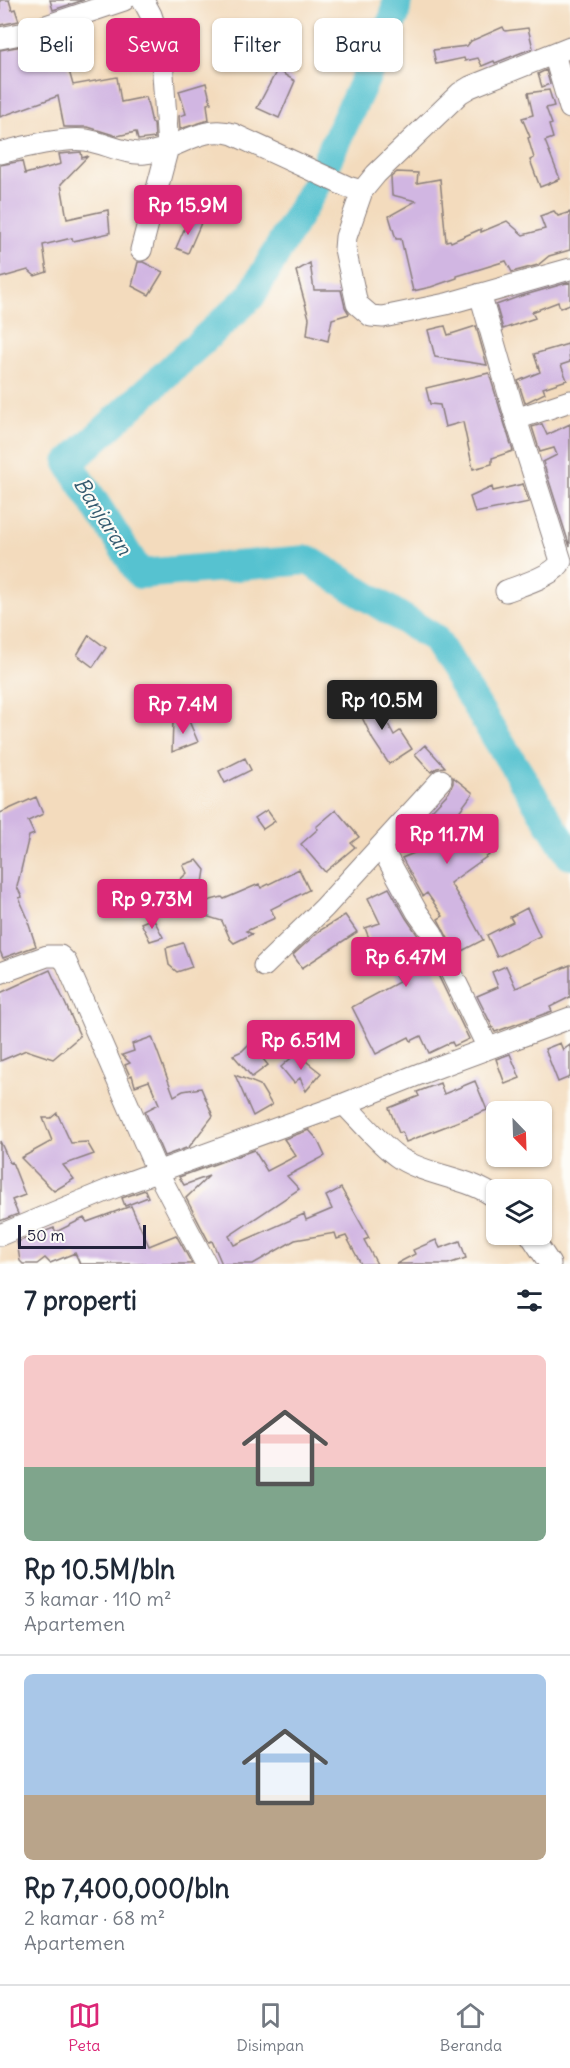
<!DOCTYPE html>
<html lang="id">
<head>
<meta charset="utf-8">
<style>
	:root { --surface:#fff; --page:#f2f2f3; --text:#1f2937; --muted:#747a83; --line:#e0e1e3; --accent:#db2777 }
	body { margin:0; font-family:Delius,sans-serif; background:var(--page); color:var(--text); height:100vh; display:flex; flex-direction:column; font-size:22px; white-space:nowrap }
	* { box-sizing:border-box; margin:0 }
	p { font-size:20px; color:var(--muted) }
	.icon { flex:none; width:33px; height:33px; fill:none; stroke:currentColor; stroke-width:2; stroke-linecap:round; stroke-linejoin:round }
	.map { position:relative; height:1264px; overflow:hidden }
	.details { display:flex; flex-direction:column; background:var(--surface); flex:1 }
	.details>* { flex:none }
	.guide { position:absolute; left:18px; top:18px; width:534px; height:54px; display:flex; gap:12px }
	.needle { width:39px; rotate:157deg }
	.fabs { position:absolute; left:486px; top:1101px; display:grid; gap:12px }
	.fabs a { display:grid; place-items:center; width:66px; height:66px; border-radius:9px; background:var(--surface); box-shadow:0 2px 4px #0004; font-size:30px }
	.scale { position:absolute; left:18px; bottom:15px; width:128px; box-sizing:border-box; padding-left:6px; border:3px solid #22223b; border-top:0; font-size:16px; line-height:21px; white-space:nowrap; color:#22223b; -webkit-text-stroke:4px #fdfcf7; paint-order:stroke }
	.price { position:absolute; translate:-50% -51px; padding:0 14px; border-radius:6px; background:var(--accent); color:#fff; font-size:20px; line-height:39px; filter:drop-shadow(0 2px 3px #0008) }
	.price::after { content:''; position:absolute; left:50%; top:36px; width:18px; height:14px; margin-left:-9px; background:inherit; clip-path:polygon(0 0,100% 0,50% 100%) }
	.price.current { background:#222; color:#fff }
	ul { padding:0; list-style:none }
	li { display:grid; align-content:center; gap:12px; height:318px; padding:0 24px }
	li+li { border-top:2px solid var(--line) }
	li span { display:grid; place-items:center; height:186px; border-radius:9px; color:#555 }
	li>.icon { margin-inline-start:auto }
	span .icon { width:108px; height:108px; fill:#fffc; stroke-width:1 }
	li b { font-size:26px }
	h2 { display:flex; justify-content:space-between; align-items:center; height:72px; padding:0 24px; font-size:26px }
	.chip { padding:0 21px; border-radius:9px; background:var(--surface); box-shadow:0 2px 4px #0004; font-size:21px; line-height:54px }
	.chip.current { background:var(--accent); color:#fff }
	.tabs { display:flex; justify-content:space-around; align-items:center; height:84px; border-top:2px solid var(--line); background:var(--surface); font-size:16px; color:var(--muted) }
	.tabs a { display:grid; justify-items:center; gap:3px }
	.tabs .current { color:var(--accent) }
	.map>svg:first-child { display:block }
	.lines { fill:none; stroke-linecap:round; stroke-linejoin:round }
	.river { stroke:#56c2d0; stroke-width:30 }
	.building { fill:#d1b6e2 }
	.minor-casing { stroke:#8a7e7c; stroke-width:23 }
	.minor { stroke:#fff; stroke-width:21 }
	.labels { text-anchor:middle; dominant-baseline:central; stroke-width:4.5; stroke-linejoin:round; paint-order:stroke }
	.water-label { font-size:21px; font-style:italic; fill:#345a6f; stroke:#fdfcf7 }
</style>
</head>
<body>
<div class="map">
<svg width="570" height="1264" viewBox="0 0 570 1264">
	<rect width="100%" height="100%" fill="#fdfcf7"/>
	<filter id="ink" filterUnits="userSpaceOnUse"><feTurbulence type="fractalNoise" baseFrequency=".0167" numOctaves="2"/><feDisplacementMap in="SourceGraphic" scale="12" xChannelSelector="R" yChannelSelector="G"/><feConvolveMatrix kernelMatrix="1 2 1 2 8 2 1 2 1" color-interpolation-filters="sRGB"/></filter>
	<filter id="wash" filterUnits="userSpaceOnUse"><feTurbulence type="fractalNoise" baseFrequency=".008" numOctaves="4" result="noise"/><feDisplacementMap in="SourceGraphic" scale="24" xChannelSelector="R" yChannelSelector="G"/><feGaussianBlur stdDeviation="1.35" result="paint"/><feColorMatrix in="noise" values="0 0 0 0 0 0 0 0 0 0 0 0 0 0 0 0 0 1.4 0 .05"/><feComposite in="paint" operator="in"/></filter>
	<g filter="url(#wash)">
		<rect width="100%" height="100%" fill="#f3dbbd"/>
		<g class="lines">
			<path class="river" d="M 397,0 L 395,15 L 313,190 L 251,296 L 69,463 L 140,574 L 308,560 L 434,638 L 570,855"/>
		</g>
		<g id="blocks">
			<path class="building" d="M 0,0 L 9,0 L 12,10 L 15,9 L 19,21 L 0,25 Z
				M 50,0 L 84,0 L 53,10 Z
				M 503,27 L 505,31 L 528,28 L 533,48 L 495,63 L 494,61 L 482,66 L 478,58 L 465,61 L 464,58 L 436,64 L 433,50 L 467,46 L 471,41 Z
				M 53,37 L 56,55 L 64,53 L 73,85 L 117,77 L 121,102 L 146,97 L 152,123 L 154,123 L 155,138 L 138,140 L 136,132 L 117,136 L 88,127 L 64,127 L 58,96 L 0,117 L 0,50 L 28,45 Z
				M 277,70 L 295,81 L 279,118 L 257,108 Z
				M 546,70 L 550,84 L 542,87 L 538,74 Z
				M 206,83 L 211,103 L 207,104 L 209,120 L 180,129 L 179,116 L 186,114 L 179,91 Z
				M 549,90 L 554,106 L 546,108 L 552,124 L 549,125 L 553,138 L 545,141 L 560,179 L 540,187 L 530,160 L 534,158 L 528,138 L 530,137 L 522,118 L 533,115 L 528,93 Z
				M 81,152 L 82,158 L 88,156 L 61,184 L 67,219 L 108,210 L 110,233 L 73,241 L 72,238 L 43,245 L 47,272 L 35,276 L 28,270 L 0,278 L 0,165 L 22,161 L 25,174 L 61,164 L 59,154 Z
				M 397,172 L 418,173 L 417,183 L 440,179 L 446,241 L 450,240 L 451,242 L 481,229 L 481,232 L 507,221 L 523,235 L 545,229 L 540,216 L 554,211 L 558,216 L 570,212 L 570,250 L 549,256 L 538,265 L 512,272 L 506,261 L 457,276 L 457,278 L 431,287 L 413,291 L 401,239 L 396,239 L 389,216 L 416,201 L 392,195 L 391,177 Z
				M 189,218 L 201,223 L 188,253 L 176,248 Z
				M 138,262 L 143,262 L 163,272 L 149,295 L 132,286 Z
				M 310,263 L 314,290 L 341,290 L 345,307 L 349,314 L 332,319 L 328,341 L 307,335 L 309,318 L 296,271 Z
				M 570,282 L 570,304 L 560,308 L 558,302 L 532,312 L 535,318 L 503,329 L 496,305 L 518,297 Z
				M 445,326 L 448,335 L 476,326 L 487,365 L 435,357 L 428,330 Z
				M 568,344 L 570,362 L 561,365 L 567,380 L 543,388 L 545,393 L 525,403 L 518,381 L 540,372 L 534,354 Z
				M 489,373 L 513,451 L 492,458 L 492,464 L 473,469 L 463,422 L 445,427 L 440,405 L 430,404 L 426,388 Z
				M 542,424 L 547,435 L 570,424 L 570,547 L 543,462 L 557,455 L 554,448 L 540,452 L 532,427 Z
				M 523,484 L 529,502 L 475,513 L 470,497 L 492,487 L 493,491 Z
				M 89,635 L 106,648 L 93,667 L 77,655 Z
				M 370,691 L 394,735 L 400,731 L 412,749 L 389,764 L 373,740 L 357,707 Z
				M 173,720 L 189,721 L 198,742 L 172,752 Z
				M 425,745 L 445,767 L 437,768 L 431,772 L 415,754 Z
				M 245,758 L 251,770 L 225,783 L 219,771 Z
				M 453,777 L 473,793 L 455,817 L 473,844 L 478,840 L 489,855 L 450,883 L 465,907 L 483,940 L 456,954 L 438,919 L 443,916 L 427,893 L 423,896 L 402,858 L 429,847 L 414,829 L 449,792 L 453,783 Z
				M 36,797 L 43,814 L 28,821 L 34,834 L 29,836 L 17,887 L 22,897 L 19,898 L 29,921 L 28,922 L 36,946 L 3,958 L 0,951 L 0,813 Z
				M 267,810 L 275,821 L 263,829 L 255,818 Z
				M 336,810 L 359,837 L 351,843 L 355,847 L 325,872 L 301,844 L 318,829 L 316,827 Z
				M 197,860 L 205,870 L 200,903 L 222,897 L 224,899 L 259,884 L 261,888 L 299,869 L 309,890 L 271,909 L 275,918 L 246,931 L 252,934 L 234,943 L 230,939 L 222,921 L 173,906 L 168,891 L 187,873 L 183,865 Z
				M 389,888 L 406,918 L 421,940 L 469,1039 L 454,1046 L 452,1042 L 429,1053 L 421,1036 L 411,1041 L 409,1037 L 376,1054 L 352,1007 L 399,982 L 376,944 L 372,946 L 365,928 L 380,923 L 368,898 Z
				M 527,908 L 540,936 L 497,957 L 487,935 L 513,922 L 510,917 Z
				M 345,915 L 357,932 L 302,968 L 293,955 L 319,931 Z
				M 153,918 L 163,937 L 150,941 L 141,923 Z
				M 183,943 L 192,967 L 177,972 L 169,965 L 166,948 Z
				M 570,965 L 570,997 L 550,1007 L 552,1011 L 495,1032 L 477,996 L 498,987 L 492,972 L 506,966 L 516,988 Z
				M 50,970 L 80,1036 L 53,1059 L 26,1050 L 0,1061 L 0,993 Z
				M 152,1037 L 174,1096 L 183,1091 L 201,1088 L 213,1116 L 189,1147 L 164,1156 L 145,1111 L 159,1104 L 149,1081 L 135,1086 L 132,1075 L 130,1076 L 125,1065 L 130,1063 L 122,1055 L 134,1051 L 132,1044 Z
				M 250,1043 L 268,1065 L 252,1077 L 233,1055 L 242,1051 Z
				M 560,1043 L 563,1050 L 570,1045 L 570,1077 L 558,1082 L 545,1049 Z
				M 299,1051 L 307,1062 L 321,1073 L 306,1091 L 300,1078 L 294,1083 L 281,1067 Z
				M 510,1054 L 520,1078 L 505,1084 L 496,1059 Z
				M 235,1075 L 260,1085 L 272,1105 L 253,1116 Z
				M 475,1081 L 487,1110 L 406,1142 L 402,1132 L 399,1133 L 389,1108 L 419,1096 L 417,1092 L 440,1083 L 444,1094 Z
				M 57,1113 L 71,1143 L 87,1142 L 94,1154 L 63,1165 L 74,1179 L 54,1191 L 21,1158 L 52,1141 L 43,1118 L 51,1118 Z
				M 309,1130 L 317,1139 L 325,1156 L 287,1176 L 299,1189 L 229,1236 L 234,1245 L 304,1214 L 306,1220 L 332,1209 L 326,1196 L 341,1188 L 369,1238 L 364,1240 L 377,1264 L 361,1264 L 346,1236 L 337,1239 L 335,1233 L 295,1240 L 253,1264 L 222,1264 L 212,1241 L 209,1242 L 186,1198 L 209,1176 L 184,1185 L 179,1177 L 254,1150 L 267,1171 L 296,1156 L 284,1139 Z
				M 0,1141 L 10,1163 L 12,1162 L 25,1195 L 12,1200 L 18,1214 L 0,1221 Z
				M 145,1190 L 148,1197 L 125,1206 L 122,1198 Z
				M 131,1206 L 149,1246 L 176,1235 L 192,1264 L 80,1264 L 75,1253 L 50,1263 L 45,1258 L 37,1264 L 23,1264 L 20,1261 L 17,1242 L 54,1228 L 56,1232 L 84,1218 L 87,1222 Z
				M 436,1240 L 440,1248 L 460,1241 L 466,1258 L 448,1264 L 396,1264 L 415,1254 L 413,1250 Z"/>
		</g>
	</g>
	<g filter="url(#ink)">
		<use href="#blocks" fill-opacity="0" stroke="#8a7e7c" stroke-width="1.5"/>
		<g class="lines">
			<defs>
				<path id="minor" d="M 0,38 L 25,33 L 124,0
					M 570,47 L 470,87 L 460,93 L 376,174 L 362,191 L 346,237 L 345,249 L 357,304 L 371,316 L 383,317 L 446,304 L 570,269
					M 554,54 L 570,108
					M 0,153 C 22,147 65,137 86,140 C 105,143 126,155 145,153 C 176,151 200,124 233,134 L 348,187 L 362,191
					M 141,250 L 168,147 L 161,45 L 151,15 L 143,0
					M 480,294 L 516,419 L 561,561 C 555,576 521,585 506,591
					M 516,419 L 570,401
					M 381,847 L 417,912 L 432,933 L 488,1048
					M 264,966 L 324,908 L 441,780
					M 0,973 L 47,956 L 60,956 L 66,962 L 157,1171 L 206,1264
					M 344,1104 C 360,1120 383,1148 401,1159 C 431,1177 469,1177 496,1198
					M 530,1234 L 550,1264
					M 0,1235 L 118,1186 L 344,1104 L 422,1073 L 570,1018"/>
			</defs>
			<use href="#minor" class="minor-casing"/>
			<use href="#minor" class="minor"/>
		</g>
	</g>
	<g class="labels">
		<g class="water-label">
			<text transform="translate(103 516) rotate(57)">Banjaran</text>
		</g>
	</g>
</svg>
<div class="fabs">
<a><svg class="needle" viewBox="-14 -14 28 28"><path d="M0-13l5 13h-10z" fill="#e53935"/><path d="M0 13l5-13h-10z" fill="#747a83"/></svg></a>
<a><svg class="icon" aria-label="layers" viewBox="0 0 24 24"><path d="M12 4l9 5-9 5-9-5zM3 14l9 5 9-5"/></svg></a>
</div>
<div class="scale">50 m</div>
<b class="price" style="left:188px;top:236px">Rp 15.9M</b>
<b class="price current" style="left:382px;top:731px">Rp 10.5M</b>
<b class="price" style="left:183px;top:735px">Rp 7.4M</b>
<b class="price" style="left:447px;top:865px">Rp 11.7M</b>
<b class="price" style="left:152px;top:930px">Rp 9.73M</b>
<b class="price" style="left:406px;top:988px">Rp 6.47M</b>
<b class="price" style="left:301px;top:1071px">Rp 6.51M</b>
<div class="guide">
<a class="chip">Beli</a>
<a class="chip current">Sewa</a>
<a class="chip">Filter</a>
<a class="chip">Baru</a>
</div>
</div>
<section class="details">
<h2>7 properti<svg class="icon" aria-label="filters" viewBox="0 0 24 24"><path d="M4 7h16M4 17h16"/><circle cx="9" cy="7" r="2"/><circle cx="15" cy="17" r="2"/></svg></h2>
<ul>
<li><span style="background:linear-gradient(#f6c9c9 60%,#7fa58c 0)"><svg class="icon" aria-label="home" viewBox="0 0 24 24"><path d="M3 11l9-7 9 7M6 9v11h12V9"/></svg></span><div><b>Rp 10.5M/bln</b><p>3 kamar · 110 m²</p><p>Apartemen</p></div></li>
<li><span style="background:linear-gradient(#a9c7e8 65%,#b9a48a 0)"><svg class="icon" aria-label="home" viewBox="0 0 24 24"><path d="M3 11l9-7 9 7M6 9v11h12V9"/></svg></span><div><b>Rp 7,400,000/bln</b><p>2 kamar · 68 m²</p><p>Apartemen</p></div></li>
</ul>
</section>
<nav class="tabs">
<a class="current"><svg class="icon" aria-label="map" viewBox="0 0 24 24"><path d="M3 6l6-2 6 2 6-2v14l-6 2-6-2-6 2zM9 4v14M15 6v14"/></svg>Peta</a>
<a><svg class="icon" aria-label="saved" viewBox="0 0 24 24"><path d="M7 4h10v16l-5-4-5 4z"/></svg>Disimpan</a>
<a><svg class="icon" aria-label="home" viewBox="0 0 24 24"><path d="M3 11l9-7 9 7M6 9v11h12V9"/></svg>Beranda</a>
</nav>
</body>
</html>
